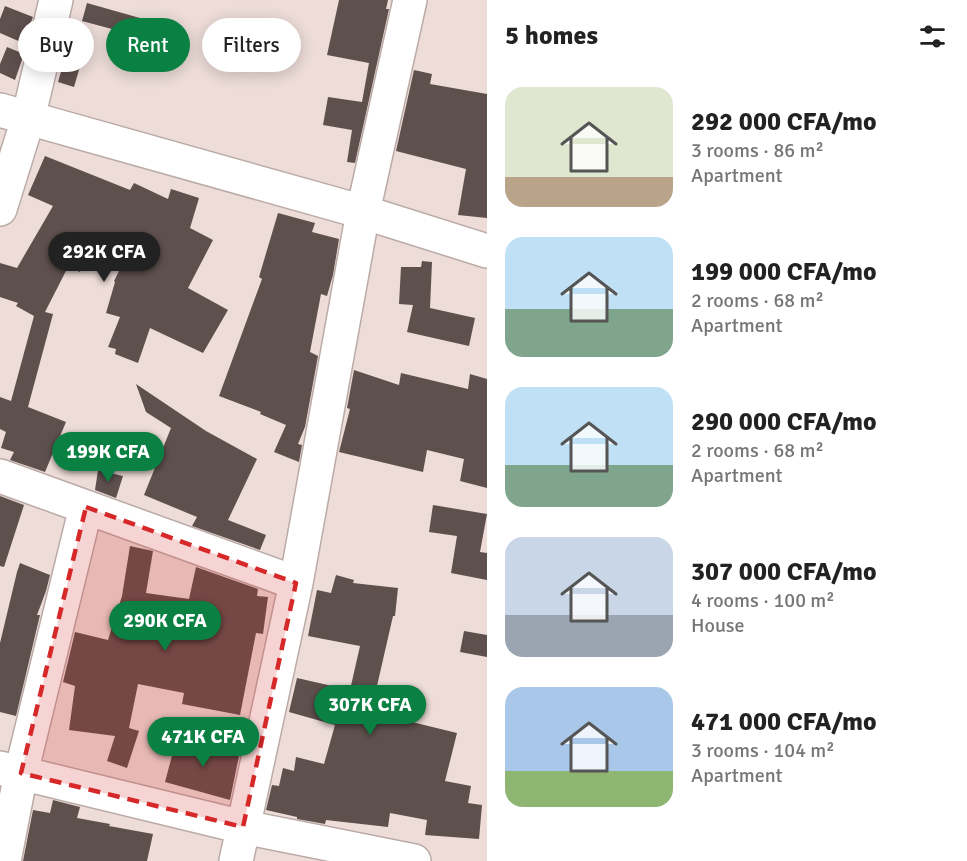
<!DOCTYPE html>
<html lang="en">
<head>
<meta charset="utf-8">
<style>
	:root { --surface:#fff; --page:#f2f2f2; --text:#222; --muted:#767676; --accent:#0b8043 }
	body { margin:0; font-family:Signika,sans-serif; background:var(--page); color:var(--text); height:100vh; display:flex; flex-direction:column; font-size:22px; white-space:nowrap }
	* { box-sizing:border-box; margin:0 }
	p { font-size:20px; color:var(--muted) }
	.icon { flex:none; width:33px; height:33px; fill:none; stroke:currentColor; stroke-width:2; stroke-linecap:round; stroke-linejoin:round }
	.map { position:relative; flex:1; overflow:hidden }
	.panel { display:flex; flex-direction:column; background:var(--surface); width:480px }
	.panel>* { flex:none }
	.hud { position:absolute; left:18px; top:18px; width:378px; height:54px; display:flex; gap:12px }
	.price { position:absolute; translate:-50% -51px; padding:0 14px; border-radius:21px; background:var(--accent); color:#fff; font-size:20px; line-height:39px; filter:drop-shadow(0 2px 3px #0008) }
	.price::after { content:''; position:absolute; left:50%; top:36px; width:18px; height:14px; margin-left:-9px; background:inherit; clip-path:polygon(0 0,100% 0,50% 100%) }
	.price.selected { background:#222; color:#fff }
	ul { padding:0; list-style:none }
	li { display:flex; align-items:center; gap:18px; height:150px; padding:0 18px }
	li span { display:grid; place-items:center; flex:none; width:168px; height:120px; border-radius:18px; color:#555 }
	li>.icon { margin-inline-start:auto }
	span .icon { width:72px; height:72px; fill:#fffc; stroke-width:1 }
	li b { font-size:26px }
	h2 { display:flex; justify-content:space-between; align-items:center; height:72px; padding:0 18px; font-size:26px }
	.chip { padding:0 21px; border-radius:27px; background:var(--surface); box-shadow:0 3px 15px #0003; font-size:21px; line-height:54px }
	.chip.selected { background:var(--accent); color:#fff }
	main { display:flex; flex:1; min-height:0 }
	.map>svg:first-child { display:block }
	.building { fill:#5e504d }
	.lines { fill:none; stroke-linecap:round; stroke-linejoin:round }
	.minor-casing { stroke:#bbaba7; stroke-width:36 }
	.minor { stroke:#fff; stroke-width:33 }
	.marked { fill:#d62828; fill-opacity:0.2; stroke:#d62828; stroke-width:4.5; stroke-dasharray:12 8; stroke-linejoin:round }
</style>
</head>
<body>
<main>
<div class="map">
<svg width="487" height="861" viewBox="0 0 487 861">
	<rect width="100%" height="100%" fill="#eddcd8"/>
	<path class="building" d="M 339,0 L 388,0 L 386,9 L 389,9 L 355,163 L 347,162 L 352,130 L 323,125 L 328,97 L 362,102 L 369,63 L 327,55 Z
		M 87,3 L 154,22 L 149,39 L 82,21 Z
		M 5,6 L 33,17 L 23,43 L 0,33 L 0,19 Z
		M 236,20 L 264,27 L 256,55 L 229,48 Z
		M 74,27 L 90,32 L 74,87 L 58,82 Z
		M 7,47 L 24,54 L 15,80 L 0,73 L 0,64 Z
		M 414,70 L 432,74 L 430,84 L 487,94 L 487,218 L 458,215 L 466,169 L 396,151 Z
		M 45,156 L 130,190 L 134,183 L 168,199 L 171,189 L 199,198 L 190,228 L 213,240 L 188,288 L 228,310 L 203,353 L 150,328 L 138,363 L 115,354 L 116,349 L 108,347 L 120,317 L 106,313 L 115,282 L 114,281 L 129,251 L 95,234 L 80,272 L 68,267 L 45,312 L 53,314 L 28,407 L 66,422 L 45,472 L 10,460 L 14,452 L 1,448 L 6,432 L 0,429 L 0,397 L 11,401 L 34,316 L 16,306 L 18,303 L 0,297 L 0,263 L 17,268 L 53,206 L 28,195 Z
		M 278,213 L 315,223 L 312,232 L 339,239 L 333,275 L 327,296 L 321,294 L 310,352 L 318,356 L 305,427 L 298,444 L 302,445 L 299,462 L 274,452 L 286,425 L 260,414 L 261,412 L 219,396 L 262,279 L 259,277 Z
		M 422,261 L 432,262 L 430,308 L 475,318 L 469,346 L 407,332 L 413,305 L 399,304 L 401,267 L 421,267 Z
		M 354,370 L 399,385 L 401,373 L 468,389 L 470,374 L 487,379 L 487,488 L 460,481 L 464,459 L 427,450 L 423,472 L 339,452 L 350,409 L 347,408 Z
		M 136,384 L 206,431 L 257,459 L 228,520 L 266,535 L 260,550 L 192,526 L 197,517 L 144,495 L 171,428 L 146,412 Z
		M 98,470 L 123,476 L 116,498 L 95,490 Z
		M 0,496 L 24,505 L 4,567 L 0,566 Z
		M 433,505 L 487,514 L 480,552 L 487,553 L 487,580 L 451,573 L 457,536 L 429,532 Z
		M 130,546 L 153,551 L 146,593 L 189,599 L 196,567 L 258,589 L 257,596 L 268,597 L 263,634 L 256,633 L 240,715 L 182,704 L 184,693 L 138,684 L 129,728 L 139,731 L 127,768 L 107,761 L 115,736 L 69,730 L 75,686 L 63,682 L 75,632 L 108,640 L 122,596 Z
		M 20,563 L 50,575 L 46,591 L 37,615 L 40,615 L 16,716 L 0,712 L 0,643 L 17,572 Z
		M 336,575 L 354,580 L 353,583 L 398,588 L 395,616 L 393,616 L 371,712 L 457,733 L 445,781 L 471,786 L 468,803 L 482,805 L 479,839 L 425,835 L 427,820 L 390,813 L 388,827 L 326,820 L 325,824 L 297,819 L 297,817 L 266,810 L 272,785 L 279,786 L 283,768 L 294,771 L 296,757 L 324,764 L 335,725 L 289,712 L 297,678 L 350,690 L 360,646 L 308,636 L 317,590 L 331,593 Z
		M 464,631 L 487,635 L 487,657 L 460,652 Z
		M 177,737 L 240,751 L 230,800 L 165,782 Z
		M 53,800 L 80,807 L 77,818 L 110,824 L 109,826 L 153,834 L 147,861 L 23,861 L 33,810 L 50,813 Z"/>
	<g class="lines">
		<defs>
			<path id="minor" d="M 0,110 L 363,212 L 487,251
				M 0,209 L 28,119 L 56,0
				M 0,476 L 296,583
				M 0,768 L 243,827 L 414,861
				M 4,861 L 21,773 L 86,507
				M 236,861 L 296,583 L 363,212 L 410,0"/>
		</defs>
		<use href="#minor" class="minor-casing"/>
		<use href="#minor" class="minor"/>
	</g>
	<path class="marked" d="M 86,507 L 296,583 L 243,827 L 21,773 Z"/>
</svg>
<b class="price selected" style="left:104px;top:283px">292K CFA</b>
<b class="price" style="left:108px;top:483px">199K CFA</b>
<b class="price" style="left:165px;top:652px">290K CFA</b>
<b class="price" style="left:370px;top:736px">307K CFA</b>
<b class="price" style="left:203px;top:768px">471K CFA</b>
<div class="hud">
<a class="chip">Buy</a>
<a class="chip selected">Rent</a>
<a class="chip">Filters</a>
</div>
</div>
<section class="panel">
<h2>5 homes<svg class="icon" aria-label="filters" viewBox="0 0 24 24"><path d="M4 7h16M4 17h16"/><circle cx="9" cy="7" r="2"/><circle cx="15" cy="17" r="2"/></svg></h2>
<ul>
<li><span style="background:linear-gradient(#dfe7d0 75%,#b9a48a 0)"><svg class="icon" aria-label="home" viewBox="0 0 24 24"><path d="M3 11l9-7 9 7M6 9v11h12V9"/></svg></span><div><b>292 000 CFA/mo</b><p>3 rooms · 86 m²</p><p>Apartment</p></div></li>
<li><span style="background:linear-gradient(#bfe0f5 60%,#7fa58c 0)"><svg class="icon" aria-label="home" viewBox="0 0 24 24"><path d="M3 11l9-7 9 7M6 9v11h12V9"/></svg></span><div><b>199 000 CFA/mo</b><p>2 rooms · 68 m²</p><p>Apartment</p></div></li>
<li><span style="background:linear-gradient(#bfe0f5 65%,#7fa58c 0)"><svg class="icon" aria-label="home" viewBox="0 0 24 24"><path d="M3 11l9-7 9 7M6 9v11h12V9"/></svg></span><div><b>290 000 CFA/mo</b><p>2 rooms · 68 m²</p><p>Apartment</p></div></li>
<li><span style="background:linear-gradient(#c9d6e8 65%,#9aa5b1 0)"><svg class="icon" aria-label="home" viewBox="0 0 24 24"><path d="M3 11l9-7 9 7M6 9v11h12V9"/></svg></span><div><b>307 000 CFA/mo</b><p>4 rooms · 100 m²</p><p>House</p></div></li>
<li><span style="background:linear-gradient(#a9c7e8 70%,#8fb573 0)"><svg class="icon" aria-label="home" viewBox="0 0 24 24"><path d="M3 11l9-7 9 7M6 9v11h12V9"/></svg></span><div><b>471 000 CFA/mo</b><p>3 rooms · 104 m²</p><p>Apartment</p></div></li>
</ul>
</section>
</main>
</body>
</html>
